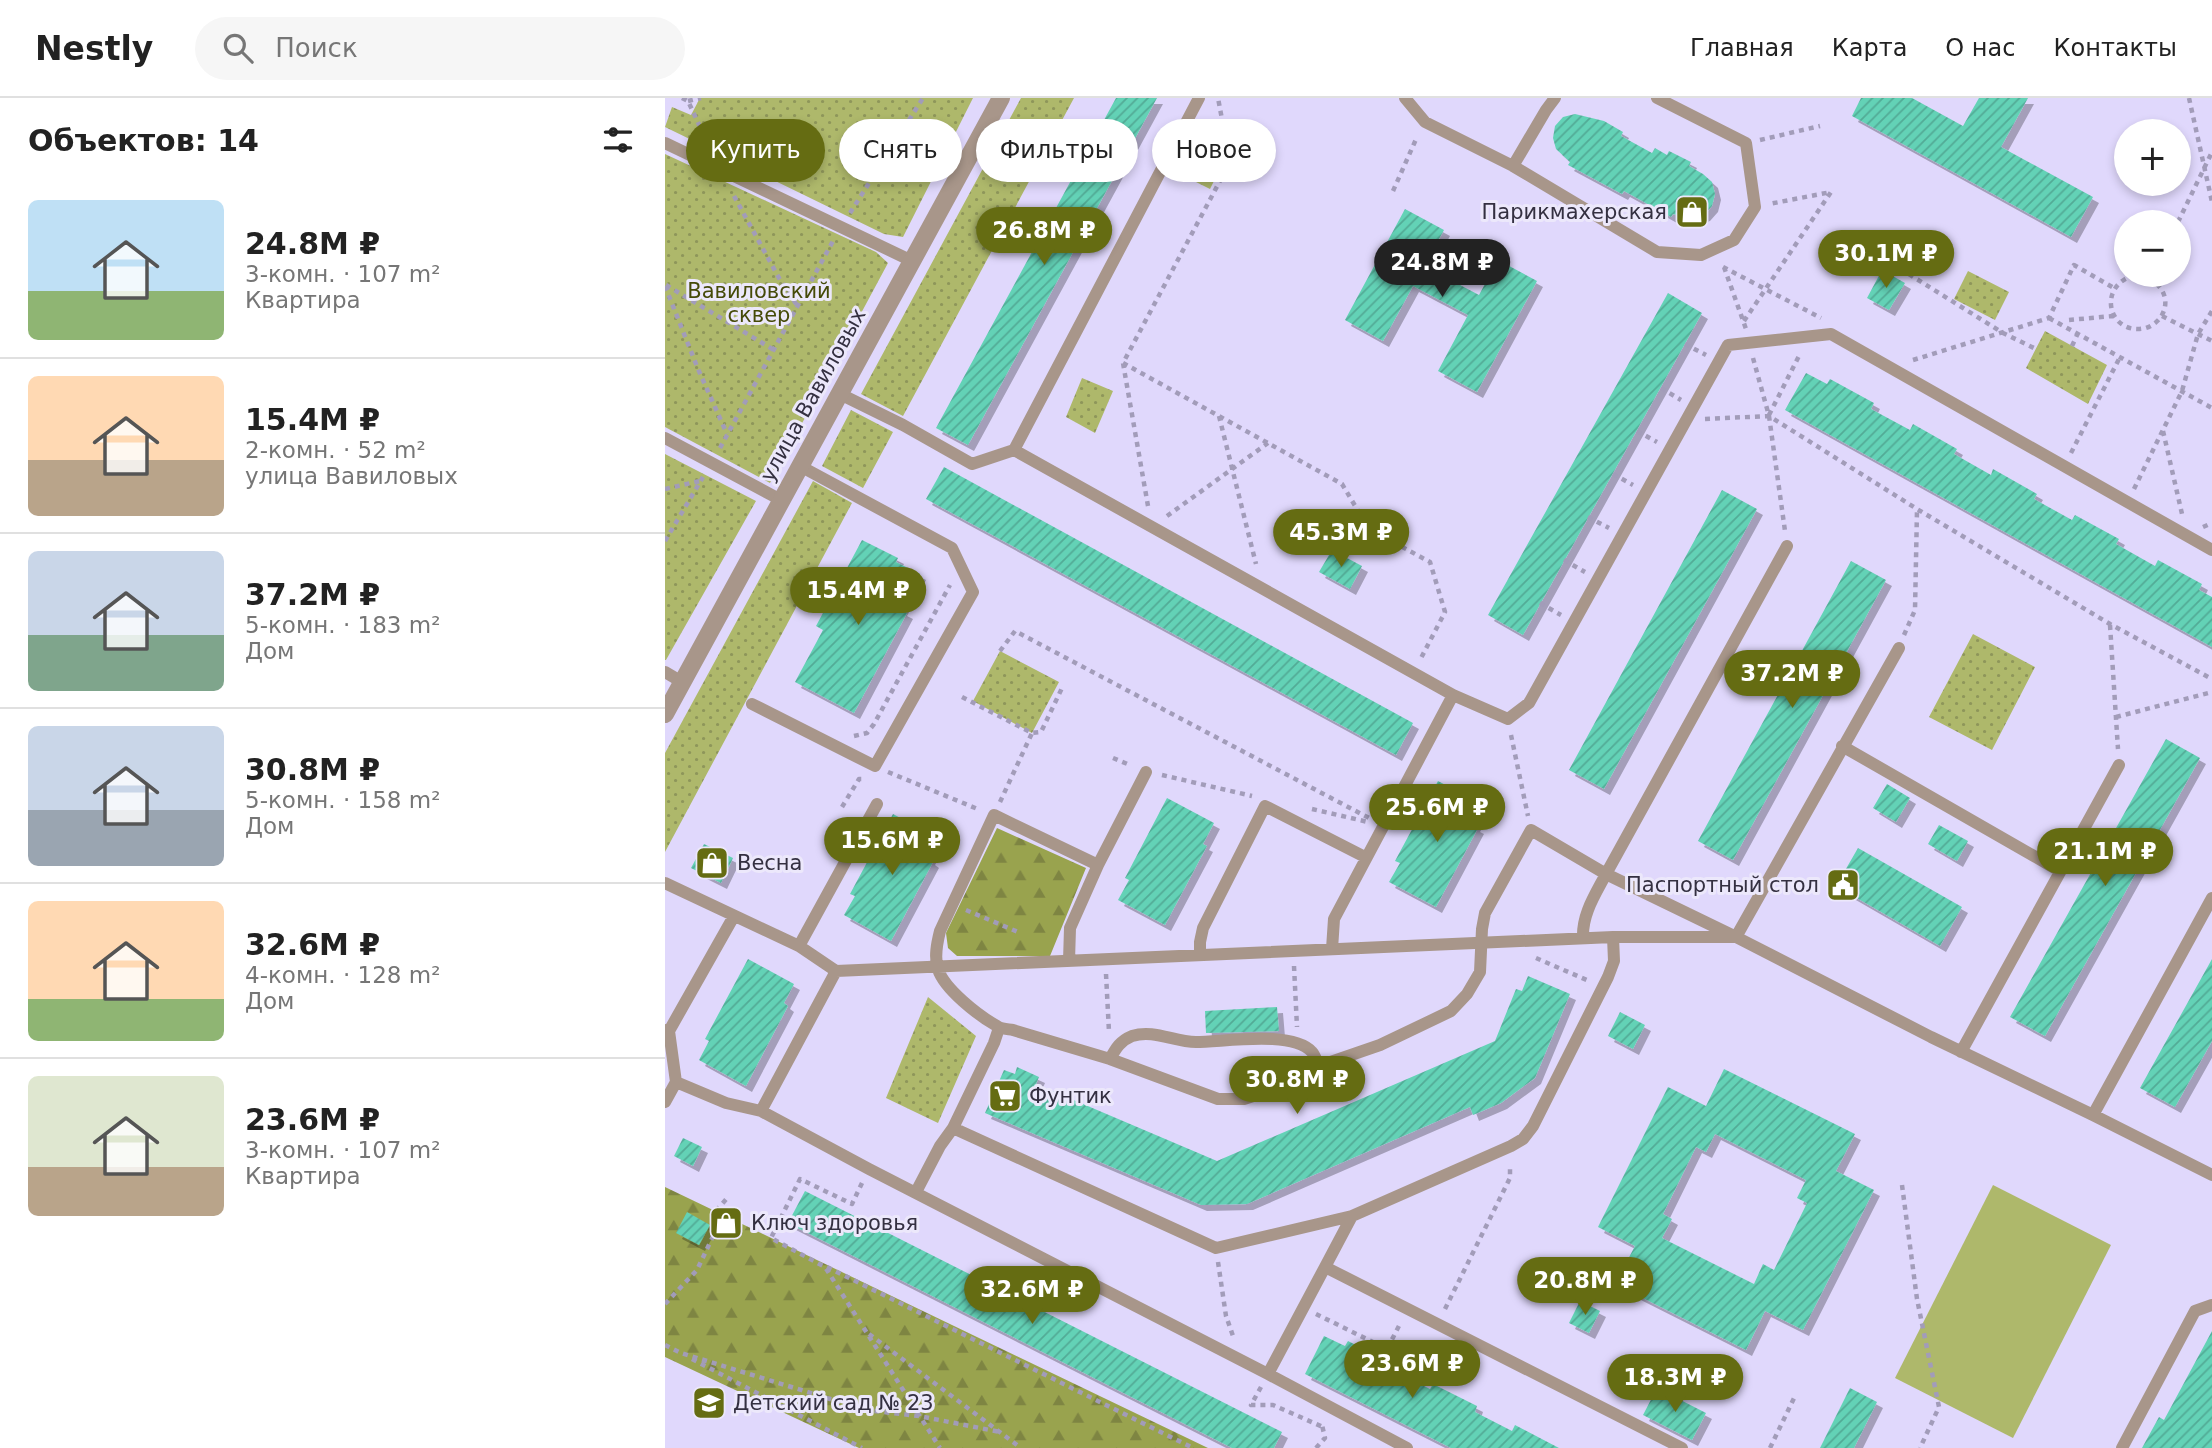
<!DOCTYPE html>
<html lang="ru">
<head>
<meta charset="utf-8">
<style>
	:root { --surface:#fff; --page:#f6f6f6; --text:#222; --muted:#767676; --line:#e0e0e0; --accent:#656c12 }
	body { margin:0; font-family:"DejaVu Sans",sans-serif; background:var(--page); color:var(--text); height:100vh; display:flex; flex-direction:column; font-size:26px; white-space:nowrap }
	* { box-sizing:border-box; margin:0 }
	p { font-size:23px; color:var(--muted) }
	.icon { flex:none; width:38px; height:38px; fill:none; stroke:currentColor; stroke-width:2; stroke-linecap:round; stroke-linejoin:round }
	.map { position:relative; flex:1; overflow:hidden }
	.side { display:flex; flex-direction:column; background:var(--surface); width:665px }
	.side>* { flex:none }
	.banner { position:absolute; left:21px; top:21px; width:665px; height:63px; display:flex; gap:14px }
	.tools { position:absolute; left:1449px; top:21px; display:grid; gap:14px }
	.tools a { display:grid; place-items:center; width:77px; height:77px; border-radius:50%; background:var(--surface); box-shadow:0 4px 10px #0003; font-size:35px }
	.price { position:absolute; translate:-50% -60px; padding:0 16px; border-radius:24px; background:var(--accent); color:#fff; font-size:23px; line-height:46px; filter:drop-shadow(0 2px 4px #0008) }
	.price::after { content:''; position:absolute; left:50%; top:42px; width:21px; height:16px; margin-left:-10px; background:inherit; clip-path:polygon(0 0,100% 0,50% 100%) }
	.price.on { background:#222; color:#fff }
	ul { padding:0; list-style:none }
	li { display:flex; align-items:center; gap:21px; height:175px; padding:0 28px }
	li+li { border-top:2px solid var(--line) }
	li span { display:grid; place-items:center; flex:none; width:196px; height:140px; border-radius:10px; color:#555 }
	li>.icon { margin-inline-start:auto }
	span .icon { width:84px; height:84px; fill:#fffc; stroke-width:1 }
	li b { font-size:30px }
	h2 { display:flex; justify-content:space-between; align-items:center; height:84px; padding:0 28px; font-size:30px }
	.pill { padding:0 24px; border-radius:32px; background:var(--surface); box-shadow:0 4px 10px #0003; font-size:24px; line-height:63px }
	.pill.on { background:var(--accent); color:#fff }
	header { display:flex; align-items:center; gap:42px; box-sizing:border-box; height:98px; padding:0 35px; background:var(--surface); border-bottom:2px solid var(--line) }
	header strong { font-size:33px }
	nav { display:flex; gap:38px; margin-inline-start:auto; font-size:24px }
	.search { width:490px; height:63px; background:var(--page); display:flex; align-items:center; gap:18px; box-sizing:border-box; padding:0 24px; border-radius:38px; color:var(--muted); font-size:26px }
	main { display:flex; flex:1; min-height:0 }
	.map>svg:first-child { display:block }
	.grass { fill:url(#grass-dots) }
	.forest { fill:url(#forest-firs) }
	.garden { fill:#aeb86b }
	.building { fill:url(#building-hatch); fill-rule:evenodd; filter:url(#shadow) }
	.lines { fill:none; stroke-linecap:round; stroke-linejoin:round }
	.path { stroke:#a29cb9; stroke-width:4.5; stroke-dasharray:5 5; stroke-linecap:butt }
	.service { stroke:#a8968a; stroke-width:12 }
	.tertiary { stroke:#a8968a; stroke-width:18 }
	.labels { text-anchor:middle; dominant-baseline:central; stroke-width:6; stroke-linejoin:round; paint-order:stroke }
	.poi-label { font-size:21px; fill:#343041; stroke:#ece8fb; text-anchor:start }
	.park-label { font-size:21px; fill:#454a08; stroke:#ece8fb }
	.street-label { font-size:21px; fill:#343041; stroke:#ece8fb }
</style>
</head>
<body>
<header>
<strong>Nestly</strong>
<div class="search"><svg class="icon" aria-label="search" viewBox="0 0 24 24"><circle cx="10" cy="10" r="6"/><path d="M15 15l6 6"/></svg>Поиск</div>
<nav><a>Главная</a><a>Карта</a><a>О нас</a><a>Контакты</a></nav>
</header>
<main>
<section class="side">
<h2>Объектов: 14<svg class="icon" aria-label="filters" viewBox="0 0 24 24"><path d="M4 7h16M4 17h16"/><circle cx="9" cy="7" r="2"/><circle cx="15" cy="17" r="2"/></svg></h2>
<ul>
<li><span style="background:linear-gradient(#bfe0f5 65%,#8fb573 0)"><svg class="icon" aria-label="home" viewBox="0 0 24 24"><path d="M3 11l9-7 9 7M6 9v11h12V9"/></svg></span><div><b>24.8M ₽</b><p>3-комн. · 107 m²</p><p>Квартира</p></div></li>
<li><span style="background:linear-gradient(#ffd9b3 60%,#b9a48a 0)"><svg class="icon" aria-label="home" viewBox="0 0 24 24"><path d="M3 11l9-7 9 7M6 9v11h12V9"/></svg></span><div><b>15.4M ₽</b><p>2-комн. · 52 m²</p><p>улица Вавиловых</p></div></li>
<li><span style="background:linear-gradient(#c9d6e8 60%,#7fa58c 0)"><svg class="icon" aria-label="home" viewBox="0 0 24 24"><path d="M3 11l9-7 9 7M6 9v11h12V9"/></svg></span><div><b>37.2M ₽</b><p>5-комн. · 183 m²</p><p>Дом</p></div></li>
<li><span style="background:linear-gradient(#c9d6e8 60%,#9aa5b1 0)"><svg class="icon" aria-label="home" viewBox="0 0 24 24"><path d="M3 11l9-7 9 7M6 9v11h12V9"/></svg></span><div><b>30.8M ₽</b><p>5-комн. · 158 m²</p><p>Дом</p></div></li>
<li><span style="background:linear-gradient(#ffd9b3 70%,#8fb573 0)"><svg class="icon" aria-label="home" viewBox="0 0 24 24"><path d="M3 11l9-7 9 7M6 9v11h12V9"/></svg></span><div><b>32.6M ₽</b><p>4-комн. · 128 m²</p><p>Дом</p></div></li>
<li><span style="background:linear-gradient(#dfe7d0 65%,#b9a48a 0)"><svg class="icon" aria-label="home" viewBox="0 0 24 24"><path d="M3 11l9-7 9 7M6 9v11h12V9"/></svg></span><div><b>23.6M ₽</b><p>3-комн. · 107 m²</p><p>Квартира</p></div></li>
</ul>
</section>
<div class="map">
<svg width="1547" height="1350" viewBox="0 0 1547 1350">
	<defs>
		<pattern id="grass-dots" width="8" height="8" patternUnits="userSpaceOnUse" patternTransform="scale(1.75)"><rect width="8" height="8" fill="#aeb86b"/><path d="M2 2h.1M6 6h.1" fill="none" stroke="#8e965a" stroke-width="1.8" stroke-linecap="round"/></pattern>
		<pattern id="forest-firs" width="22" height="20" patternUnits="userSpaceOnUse" patternTransform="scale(1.75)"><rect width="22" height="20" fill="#99a34e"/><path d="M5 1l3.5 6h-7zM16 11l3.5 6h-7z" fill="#7e8542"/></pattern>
		<pattern id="building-hatch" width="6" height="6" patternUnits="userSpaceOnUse" patternTransform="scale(1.75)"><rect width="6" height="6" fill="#63d2b6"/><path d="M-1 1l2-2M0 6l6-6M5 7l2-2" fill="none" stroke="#52ab96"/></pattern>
		<filter id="shadow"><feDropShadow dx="6" dy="6" stdDeviation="0" flood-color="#0004"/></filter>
	</defs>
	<rect width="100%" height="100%" fill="#e0d8fc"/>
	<path class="grass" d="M 35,0 L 308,0 L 238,139 L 219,136 L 0,29 L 7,9 L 26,17 Z
		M 356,0 L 409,0 L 238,318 L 196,296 Z
		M 542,32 L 568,45 L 545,91 L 519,78 Z
		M 0,56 L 211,154 L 223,165 L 105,385 L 0,329 Z
		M 1303,173 L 1344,194 L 1330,222 L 1289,201 Z
		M 1380,233 L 1442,267 L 1423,306 L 1361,270 Z
		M 417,280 L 448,293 L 430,335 L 401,319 Z
		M 186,312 L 228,334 L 198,390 L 157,368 Z
		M 0,356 L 91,403 L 1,562 L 0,562 Z
		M 148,383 L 187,405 L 0,754 L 0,655 Z
		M 1308,536 L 1370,569 L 1327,652 L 1264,619 Z
		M 335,553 L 394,584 L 367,635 L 308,603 Z
		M 263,899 L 311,938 L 273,1025 L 221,1000 Z"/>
	<path class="forest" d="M 332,730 L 421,770 L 385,858 L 292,858 L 283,850 L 281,835 Z
		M 0,1089 L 543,1350 L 194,1350 L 0,1259 Z"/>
	<path class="garden" d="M 1328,1087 L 1446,1147 L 1348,1340 L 1230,1280 Z"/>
	<path class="building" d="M 451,0 L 492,0 L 303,347 L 271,330 Z
		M 1196,0 L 1247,0 L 1298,28 L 1314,0 L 1363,0 L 1336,49 L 1428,99 L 1406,139 L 1187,18 Z
		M 910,16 L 939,23 L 958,34 L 956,38 L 987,55 L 990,50 L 1002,57 L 1004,53 L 1026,64 L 1024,68 L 1038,76 L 1047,84 L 1050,96 L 1047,108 L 1039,117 L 1027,121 L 1008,116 L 1006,119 L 959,93 L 957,96 L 903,67 L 905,64 L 891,51 L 888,40 L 890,28 L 898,19 Z
		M 740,111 L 779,132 L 759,168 L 814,197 L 833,162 L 872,183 L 812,294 L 773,273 L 803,217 L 748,188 L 718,243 L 680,222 Z
		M 1217,172 L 1240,185 L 1224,212 L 1202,200 Z
		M 1003,195 L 1037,215 L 858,537 L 823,517 Z
		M 1141,275 L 1162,286 L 1165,281 L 1209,305 L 1206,311 L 1245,332 L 1248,326 L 1292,351 L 1289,356 L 1326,377 L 1328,371 L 1372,396 L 1369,401 L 1407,422 L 1410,417 L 1454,441 L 1451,446 L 1490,468 L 1493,462 L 1537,486 L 1534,492 L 1547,499 L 1547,549 L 1120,312 Z
		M 279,369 L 748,625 L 731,657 L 261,401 Z
		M 1057,392 L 1092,411 L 939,691 L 904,672 Z
		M 197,442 L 233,460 L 231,464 L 255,476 L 236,512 L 242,515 L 189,615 L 130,584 L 158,532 L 151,528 Z
		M 667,452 L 697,468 L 685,491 L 654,474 Z
		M 1186,463 L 1221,482 L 1068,762 L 1033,743 Z
		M 1501,641 L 1535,660 L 1380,938 L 1345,919 Z
		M 773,683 L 820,708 L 809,728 L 813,730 L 771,809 L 724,784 L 735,765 L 730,763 Z
		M 1222,686 L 1245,700 L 1231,724 L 1208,710 Z
		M 502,700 L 549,725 L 538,746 L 542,748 L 500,827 L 453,802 L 464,782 L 460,780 Z
		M 228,716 L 275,741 L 264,761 L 268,764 L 226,843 L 179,817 L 190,798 L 185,796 Z
		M 1274,727 L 1303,743 L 1292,763 L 1263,746 Z
		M 39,746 L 68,760 L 56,785 L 26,770 Z
		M 1193,750 L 1297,809 L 1275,848 L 1171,788 Z
		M 83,861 L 129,886 L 119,905 L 123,908 L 81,988 L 34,962 L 44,943 L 40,941 Z
		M 1547,861 L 1547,943 L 1510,1009 L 1475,990 Z
		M 863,878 L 905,896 L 870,980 L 836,1005 L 808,1017 L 805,1009 L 582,1106 L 536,1107 L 320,1015 L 339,972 L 350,976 L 352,969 L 374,979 L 371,986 L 552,1063 L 830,943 L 851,891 L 857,893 Z
		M 612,909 L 614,933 L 541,935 L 540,913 Z
		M 955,914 L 980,927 L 968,951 L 943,938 Z
		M 1059,971 L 1190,1036 L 1171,1073 L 1209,1092 L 1138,1232 L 1100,1213 L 1081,1252 L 950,1186 L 970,1148 L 933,1129 L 1003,989 L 1041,1008 ZM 1050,1036 L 1141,1082 L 1132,1100 L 1142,1105 L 1109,1172 L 1098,1166 L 1089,1186 L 997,1140 L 1007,1121 L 998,1116 L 1031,1049 L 1041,1054 Z
		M 18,1040 L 37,1049 L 28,1068 L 9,1058 Z
		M 140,1093 L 617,1334 L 609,1350 L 567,1350 L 123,1125 Z
		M 22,1114 L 45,1127 L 34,1147 L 11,1135 Z
		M 915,1203 L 935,1213 L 924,1235 L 904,1225 Z
		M 1547,1233 L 1547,1350 L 1477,1350 L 1494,1319 L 1499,1322 Z
		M 659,1238 L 680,1248 L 683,1243 L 728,1266 L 725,1271 L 765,1291 L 768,1286 L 812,1308 L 810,1314 L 847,1333 L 850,1327 L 894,1350 L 786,1350 L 640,1276 Z
		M 992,1290 L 1041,1315 L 1027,1342 L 978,1317 Z
		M 1185,1290 L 1212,1304 L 1189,1350 L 1155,1350 Z"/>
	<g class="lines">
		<path class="path" d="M 17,0 L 23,3 L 43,46
			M 1524,0 L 1547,104
			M 23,3 L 36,0
			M 1095,42 L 1155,28
			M 728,93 L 752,39
			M 69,98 L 114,180 L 133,209
			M 185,115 L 258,0
			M 1513,124 L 1547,54
			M 1210,155 L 1338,235 L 1371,251
			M 1058,169 L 1156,220
			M 1059,169 L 1081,231
			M 1470,177 C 1430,188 1444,239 1481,230 C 1487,228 1494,223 1497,217 C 1507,198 1493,182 1475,177
			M 1,187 L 109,252
			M 0,188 L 33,271 L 62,336
			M 1497,218 L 1547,243
			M 1384,220 L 1547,310
			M 1404,222 L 1448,218
			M 1079,223 L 1166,94 L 1104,106
			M 1020,246 L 1041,257
			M 1407,248 L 1413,235
			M 1088,260 L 1104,318 L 1120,433
			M 1248,262 L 1384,220 L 1409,167 L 1449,190
			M 458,265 L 677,386 L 704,431 L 765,464 L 780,514 L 755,562
			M 996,290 L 1016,302
			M 1104,317 L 1135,256
			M 554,318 L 591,466
			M 1040,321 L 1104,318 L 1252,411 L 1445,526 L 1547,581
			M 972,333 L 992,344
			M 1498,333 L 1517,416
			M 55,350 L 168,143
			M 1406,355 L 1455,259
			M 948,376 L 968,387
			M 0,391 L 35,383
			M 1469,391 L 1517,293 L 1533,236 L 1547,213
			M 483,408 L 458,265 L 565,64 L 553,0
			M 502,418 L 603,345
			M 923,419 L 944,430
			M 1538,429 L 1547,425
			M 0,443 L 38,379
			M 899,462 L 920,474
			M 875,505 L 896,517
			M 1445,527 L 1453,651
			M 1239,537 L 1250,512 L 1252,412
			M 335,553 L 350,533 L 704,720
			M 297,599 L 367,635 L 376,634 L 397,590
			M 1451,619 L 1547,594
			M 846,637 L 863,718
			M 189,638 L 202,635 L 209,626 L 285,487
			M 448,660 L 465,667
			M 223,674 L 315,712
			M 497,677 L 587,698
			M 335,704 L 367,635
			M 177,709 L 194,681 L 198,681
			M 647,711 L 703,724
			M 301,812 L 353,834
			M 871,860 L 924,883
			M 629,868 L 632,929
			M 441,876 L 444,934
			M 197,1085 L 187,1106 L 135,1081 L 106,1140 L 160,1169 L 275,1350
			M 1237,1087 L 1252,1201 L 1274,1309 L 1255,1350
			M 553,1164 L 561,1218 L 568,1238
			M 162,1169 L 528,1350
			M 0,1206 L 32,1172 L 50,1134 L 51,1113 L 63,1099
			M 780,1211 L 845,1080 L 845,1067
			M 651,1216 L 722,1251 L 735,1226
			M 204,1236 L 356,1350
			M 0,1247 L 16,1255 L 201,1312 L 254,1318 L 335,1334
			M 27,1261 L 197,1350
			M 596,1289 L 586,1307 L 608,1307 L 658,1329
			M 651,1350 L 660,1340 L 657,1327
			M 1105,1350 L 1130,1298"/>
		<path class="service" d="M 534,0 L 349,352 L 788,597 L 843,621 L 864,605 L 1063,247 L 1166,236 L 1547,452
			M 740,0 L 760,24 L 848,68 L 992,154 L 1036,157 L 1069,142 L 1090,109 L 1081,45 L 992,0
			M 0,45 L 247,163
			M 848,68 L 881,12 L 890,0
			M 175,296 L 238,327 L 307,366 L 349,352
			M 0,340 L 116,402
			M 0,574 L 17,584
			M 87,606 L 210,668 L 308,494 L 287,450 L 135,368
			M 1177,648 L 1395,773
			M 433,767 L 481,674
			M 0,785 L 134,848 L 171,873 L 948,839 L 1071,839 L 1266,939 L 1428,1017 L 1547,1077
			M 918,840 C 917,816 930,797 941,776 L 1122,448
			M 134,848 L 212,706
			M 667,851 L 669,821 L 788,597
			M 535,857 L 535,844 L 538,830 L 600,708 L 700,759
			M 404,863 L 405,830 L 433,767 L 329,717 L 275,833 C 272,845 269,859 273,871 C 279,891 314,918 332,928 C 336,931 342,931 348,932 L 445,961 L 553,1001 L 579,1001 L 597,995 L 654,968 L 715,947 L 786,913 L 802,896 L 815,874 L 817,831 L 820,815 L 866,732 L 941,776 L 1071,839 L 1234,550
			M 171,873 L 96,1013 L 204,1071 L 603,1276 L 660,1169 L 1017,1350
			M 334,930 L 329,945 L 288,1030 L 551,1150 L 687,1118 L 846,1048 L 858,1041 L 868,1028 L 943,879 L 949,863 L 948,839
			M 0,932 L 4,933 L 11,984 L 0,1004
			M 4,933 L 69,818
			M 1296,954 L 1454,667
			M 445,961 C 451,950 455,943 467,938 C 489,931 509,944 531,944 C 559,944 627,932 647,954 C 650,957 652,964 654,968
			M 11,984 L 61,1005 L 96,1013
			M 1428,1017 L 1547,800
			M 251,1094 L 275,1048 L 288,1030
			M 660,1169 L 687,1118
			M 603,1276 L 742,1350
			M 1457,1350 L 1530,1213 L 1547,1207"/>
		<path class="tertiary" d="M 0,616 L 336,0"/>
	</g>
	<defs>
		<symbol id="shop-square" viewBox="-11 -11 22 22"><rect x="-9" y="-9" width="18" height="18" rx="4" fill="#656c12" stroke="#ece8fb"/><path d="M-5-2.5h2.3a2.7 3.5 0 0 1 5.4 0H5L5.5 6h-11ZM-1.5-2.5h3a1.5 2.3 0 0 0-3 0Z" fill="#fff"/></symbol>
		<symbol id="civic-square" viewBox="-11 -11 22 22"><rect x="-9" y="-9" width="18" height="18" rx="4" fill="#656c12" stroke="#ece8fb"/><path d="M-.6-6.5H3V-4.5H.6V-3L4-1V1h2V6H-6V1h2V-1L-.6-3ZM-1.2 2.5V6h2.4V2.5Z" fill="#fff"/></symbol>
		<symbol id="supermarket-square" viewBox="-11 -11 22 22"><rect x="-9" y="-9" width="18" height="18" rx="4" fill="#656c12" stroke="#ece8fb"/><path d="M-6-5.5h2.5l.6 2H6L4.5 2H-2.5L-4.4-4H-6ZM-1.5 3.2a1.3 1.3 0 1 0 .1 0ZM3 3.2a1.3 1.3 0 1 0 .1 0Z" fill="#fff"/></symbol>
		<symbol id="school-square" viewBox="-11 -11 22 22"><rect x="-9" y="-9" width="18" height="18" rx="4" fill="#656c12" stroke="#ece8fb"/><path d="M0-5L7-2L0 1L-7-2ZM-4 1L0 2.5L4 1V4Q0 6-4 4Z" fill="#fff"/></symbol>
	</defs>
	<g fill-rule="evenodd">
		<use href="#shop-square" x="1008" y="95" width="38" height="38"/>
		<use href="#shop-square" x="28" y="746" width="38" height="38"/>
		<use href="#civic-square" x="1159" y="768" width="38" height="38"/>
		<use href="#supermarket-square" x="321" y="979" width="38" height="38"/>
		<use href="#shop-square" x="42" y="1106" width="38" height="38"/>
		<use href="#school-square" x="25" y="1286" width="38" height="38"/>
	</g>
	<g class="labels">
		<g class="poi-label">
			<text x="1002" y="114" text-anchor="end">Парикмахерская</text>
			<text x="72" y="765">Весна</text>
			<text x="1154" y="787" text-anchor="end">Паспортный стол</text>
			<text x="364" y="998">Фунтик</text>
			<text x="86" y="1125">Ключ здоровья</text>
			<text x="68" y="1305">Детский сад № 23</text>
		</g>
		<g class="park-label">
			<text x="94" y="193">Вавиловский<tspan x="94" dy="24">сквер</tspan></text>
		</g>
		<g class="street-label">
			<text transform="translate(148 297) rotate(-61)">улица Вавиловых</text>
		</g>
	</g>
</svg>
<div class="tools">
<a>+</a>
<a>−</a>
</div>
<b class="price" style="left:379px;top:169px">26.8M ₽</b>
<b class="price" style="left:1221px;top:192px">30.1M ₽</b>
<b class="price on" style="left:777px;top:201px">24.8M ₽</b>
<b class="price" style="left:676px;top:471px">45.3M ₽</b>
<b class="price" style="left:193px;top:529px">15.4M ₽</b>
<b class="price" style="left:1127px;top:612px">37.2M ₽</b>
<b class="price" style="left:772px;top:746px">25.6M ₽</b>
<b class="price" style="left:227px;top:779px">15.6M ₽</b>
<b class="price" style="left:1440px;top:790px">21.1M ₽</b>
<b class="price" style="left:632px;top:1018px">30.8M ₽</b>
<b class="price" style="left:920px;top:1219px">20.8M ₽</b>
<b class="price" style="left:367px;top:1228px">32.6M ₽</b>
<b class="price" style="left:747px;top:1302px">23.6M ₽</b>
<b class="price" style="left:1010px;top:1316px">18.3M ₽</b>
<div class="banner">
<a class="pill on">Купить</a>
<a class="pill">Снять</a>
<a class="pill">Фильтры</a>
<a class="pill">Новое</a>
</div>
</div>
</main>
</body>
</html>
